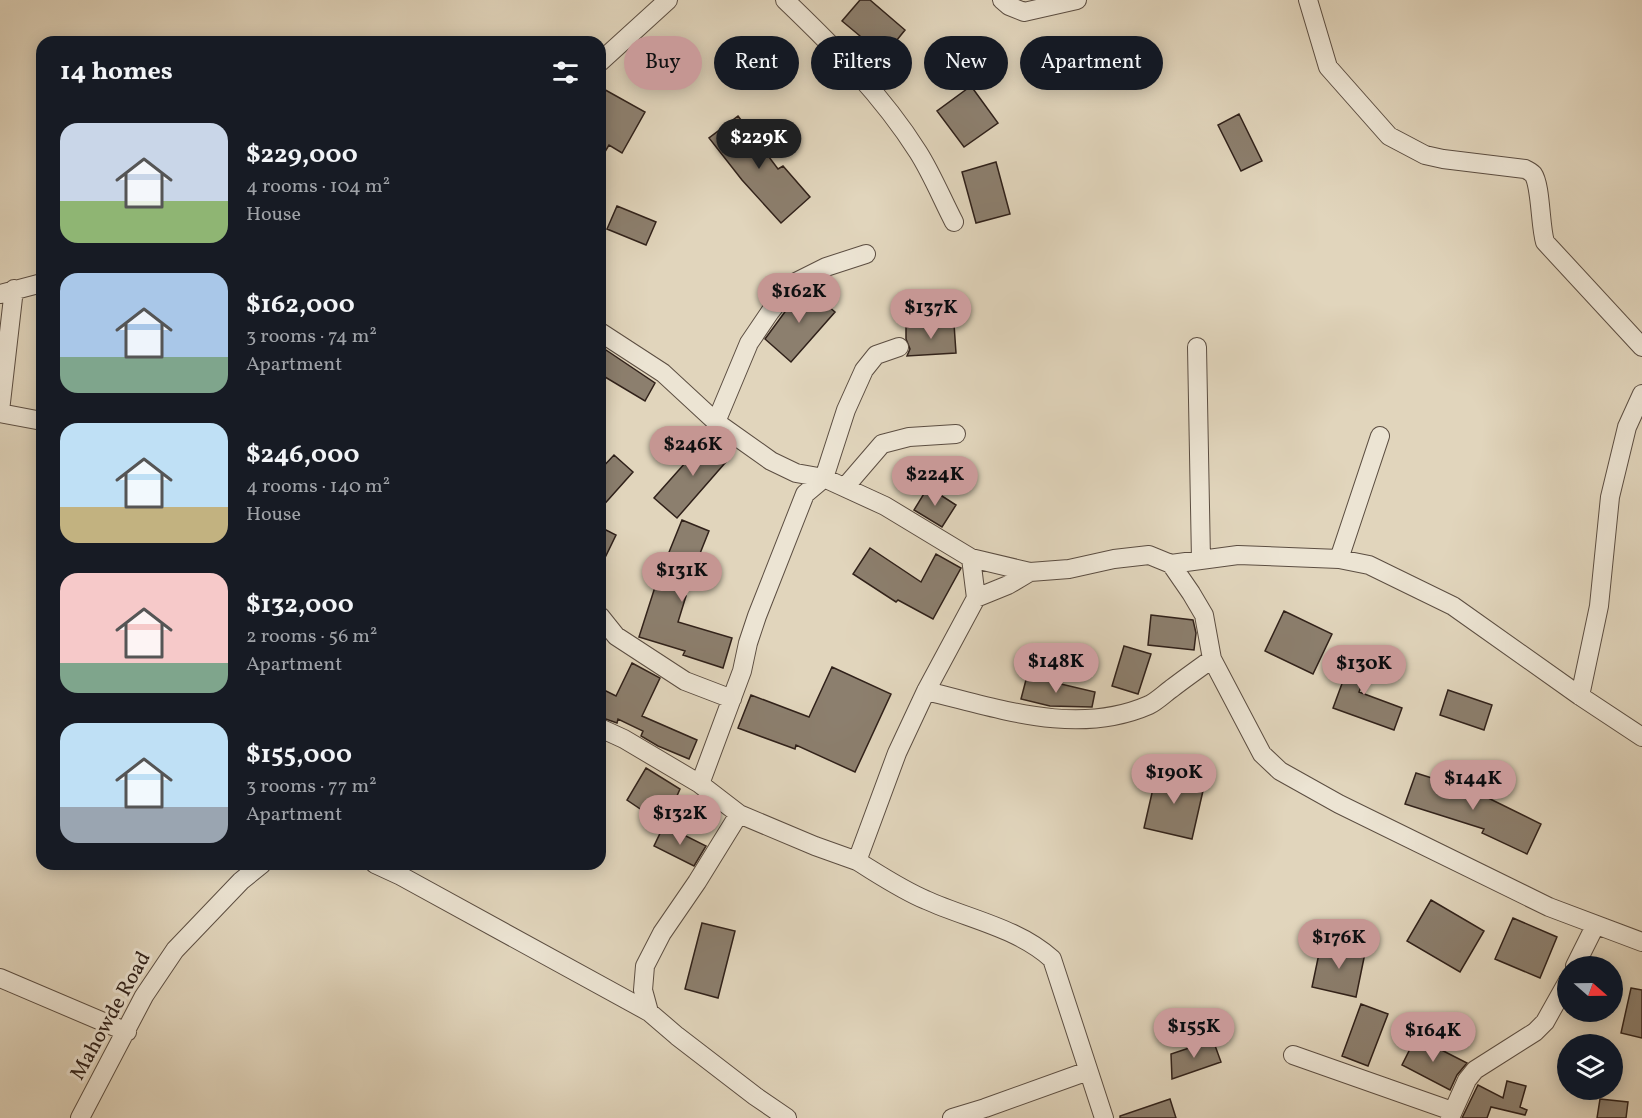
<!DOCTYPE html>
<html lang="en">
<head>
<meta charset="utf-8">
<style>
	:root { --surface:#171b24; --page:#242831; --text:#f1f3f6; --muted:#9ea1a6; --accent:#c59692 }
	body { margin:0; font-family:Vollkorn,serif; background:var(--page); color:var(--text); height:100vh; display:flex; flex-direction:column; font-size:22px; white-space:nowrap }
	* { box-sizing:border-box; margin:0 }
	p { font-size:20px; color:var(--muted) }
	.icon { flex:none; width:33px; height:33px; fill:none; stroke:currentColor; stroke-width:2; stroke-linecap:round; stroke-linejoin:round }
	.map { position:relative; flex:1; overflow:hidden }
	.sheet { position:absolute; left:36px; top:36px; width:570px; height:834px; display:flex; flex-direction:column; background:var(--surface); border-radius:18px; box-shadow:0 3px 15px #0003 }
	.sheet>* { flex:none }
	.guide { position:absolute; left:624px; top:36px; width:570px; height:54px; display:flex; gap:12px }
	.needle { width:39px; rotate:110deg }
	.buttons { position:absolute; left:1557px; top:956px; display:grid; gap:12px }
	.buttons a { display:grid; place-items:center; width:66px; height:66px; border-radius:50%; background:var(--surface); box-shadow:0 3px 15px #0003; font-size:30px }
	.price { position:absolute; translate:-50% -51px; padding:0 14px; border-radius:21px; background:var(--accent); color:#111; font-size:20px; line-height:39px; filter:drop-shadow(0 2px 3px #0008) }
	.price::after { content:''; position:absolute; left:50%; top:36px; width:18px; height:14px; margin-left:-9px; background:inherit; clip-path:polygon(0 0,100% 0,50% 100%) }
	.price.selected { background:#222; color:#fff }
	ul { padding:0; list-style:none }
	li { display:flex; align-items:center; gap:18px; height:150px; padding:0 24px }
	li span { display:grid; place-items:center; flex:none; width:168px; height:120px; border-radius:18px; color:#555 }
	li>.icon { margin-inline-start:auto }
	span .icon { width:72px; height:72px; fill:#fffc; stroke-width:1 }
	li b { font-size:26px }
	h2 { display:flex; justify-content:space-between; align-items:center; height:72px; padding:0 24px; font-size:26px }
	.tag { padding:0 21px; border-radius:27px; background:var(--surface); box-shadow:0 3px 15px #0003; font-size:21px; line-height:54px }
	.tag.selected { background:var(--accent); color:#111 }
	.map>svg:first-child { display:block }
	.building { fill:#8c7f6e; stroke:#30211a; stroke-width:1.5 }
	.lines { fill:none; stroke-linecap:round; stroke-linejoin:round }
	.street-casing { stroke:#5c4e42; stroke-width:20 }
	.street { stroke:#ece4d3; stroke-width:18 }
	.labels { text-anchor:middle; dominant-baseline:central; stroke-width:6; stroke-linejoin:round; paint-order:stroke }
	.street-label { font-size:21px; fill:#30211a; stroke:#ece4d3 }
</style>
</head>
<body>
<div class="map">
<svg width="1642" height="1118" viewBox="0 0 1642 1118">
	<rect width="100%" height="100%" fill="#e1d5bc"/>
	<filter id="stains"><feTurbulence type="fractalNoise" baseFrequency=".00333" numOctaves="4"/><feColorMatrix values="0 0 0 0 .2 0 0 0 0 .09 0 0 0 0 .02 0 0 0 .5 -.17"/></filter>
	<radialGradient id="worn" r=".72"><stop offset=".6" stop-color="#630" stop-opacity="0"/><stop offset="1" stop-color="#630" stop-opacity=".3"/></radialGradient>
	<path class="building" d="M 860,0 L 870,0 L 905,30 L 884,56 L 842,21 Z
		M 971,86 L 998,123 L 964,147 L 937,111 Z
		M 600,87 L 645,112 L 622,153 L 609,145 L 600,160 Z
		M 1239,114 L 1262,161 L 1241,171 L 1218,125 Z
		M 738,116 L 778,169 L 783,166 L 810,197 L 781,223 L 742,180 L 709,138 Z
		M 996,162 L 1010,214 L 976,223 L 962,172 Z
		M 617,206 L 656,222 L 646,245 L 607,229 Z
		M 808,289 L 835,312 L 791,362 L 765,339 L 790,305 L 801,292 Z
		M 954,324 L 956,353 L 907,356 L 910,349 L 906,339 L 906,327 Z
		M 606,350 L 655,383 L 645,401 L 600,374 L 600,362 Z
		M 710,435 L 732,455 L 677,518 L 654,498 Z
		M 614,455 L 633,472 L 600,509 L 600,470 Z
		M 928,487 L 956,505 L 942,527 L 914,510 Z
		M 682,520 L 709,531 L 683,596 L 686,596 L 678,622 L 732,638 L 723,668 L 683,655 L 685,651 L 639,637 L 655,587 Z
		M 600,527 L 616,535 L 600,568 Z
		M 870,548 L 921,582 L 936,554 L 961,568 L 933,619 L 898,600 L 896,602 L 853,574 Z
		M 1284,611 L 1332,634 L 1313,674 L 1265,651 Z
		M 1151,615 L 1193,620 L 1196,633 L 1194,650 L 1148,645 Z
		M 1124,646 L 1151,654 L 1138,694 L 1112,686 Z
		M 1354,651 L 1372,657 L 1359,692 L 1402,708 L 1394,730 L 1333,708 Z
		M 632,663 L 660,678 L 642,716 L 697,740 L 689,759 L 658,746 L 641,736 L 643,731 L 618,719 L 617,723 L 600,717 L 600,688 L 616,696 Z
		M 832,667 L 891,694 L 855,772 L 796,745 L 795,749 L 738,728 L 751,695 L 809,717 Z
		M 1027,676 L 1095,692 L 1092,707 L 1050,706 L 1021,699 Z
		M 1448,690 L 1492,705 L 1484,730 L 1440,715 Z
		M 646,768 L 680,789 L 664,825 L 627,800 Z
		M 1157,771 L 1205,782 L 1192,839 L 1144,828 Z
		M 1416,773 L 1476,792 L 1541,824 L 1527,854 L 1482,833 L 1484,829 L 1405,804 Z
		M 664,825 L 706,846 L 694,866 L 654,846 Z
		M 1431,900 L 1484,931 L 1460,972 L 1407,941 Z
		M 1513,918 L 1557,937 L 1540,978 L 1495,959 Z
		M 702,923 L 735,931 L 718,998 L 685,989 Z
		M 1321,944 L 1365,953 L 1356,997 L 1312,987 Z
		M 1631,988 L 1642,990 L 1642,1038 L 1621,1033 Z
		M 1361,1004 L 1388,1014 L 1368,1066 L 1342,1056 Z
		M 1416,1037 L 1467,1063 L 1457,1075 L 1450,1090 L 1402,1065 Z
		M 1213,1040 L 1221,1062 L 1172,1079 L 1171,1054 Z
		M 1507,1081 L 1526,1086 L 1520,1107 L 1527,1110 L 1525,1115 L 1491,1107 L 1487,1118 L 1462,1118 L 1478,1085 L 1503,1098 Z
		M 1170,1099 L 1176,1118 L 1120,1118 L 1120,1116 Z
		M 1600,1099 L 1628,1102 L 1626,1118 L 1597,1118 Z"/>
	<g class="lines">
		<defs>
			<path id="street" d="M 785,0 C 833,46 882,95 918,152 C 932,174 942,199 954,222
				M 1002,0 L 1009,6 L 1024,12 L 1077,0
				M 1308,0 L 1328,67 L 1389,136 L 1425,155 L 1443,159 L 1525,169 C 1527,170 1532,173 1533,174 C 1541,185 1540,226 1545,242 L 1642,347
				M 600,62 L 668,0
				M 0,294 L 42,283
				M 600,332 L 663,373 L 716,422 L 771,461 L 796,473 L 824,478 L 885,506 L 971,558 L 1030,572 L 1069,569 L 1114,559 L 1149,555 L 1171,564 L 1191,593 L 1204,615 L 1212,659 L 1262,754 L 1280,771 L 1339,804 L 1549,907 L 1642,942
				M 1197,347 L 1201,560
				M 0,411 L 14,289
				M 0,413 L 42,421
				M 716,422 L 749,343 L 770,312 L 792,284 L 826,267 L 866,254
				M 845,487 L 882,444 L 909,437 L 956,434
				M 971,558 L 976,598 L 926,691 L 897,753 L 857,861 C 880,875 902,890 926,900 C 968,919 1018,928 1052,959 L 1104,1118
				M 1339,559 L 1380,436
				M 1171,564 L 1238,555 L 1339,559 L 1369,565 L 1453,606 L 1580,696 L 1642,737
				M 976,598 L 1008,585 L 1030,572
				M 600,616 L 616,636 L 685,681 L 732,699
				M 926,691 C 998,708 1076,737 1149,705 C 1157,701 1164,694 1171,689 C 1184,679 1198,669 1212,659
				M 1580,696 L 1599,606 L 1610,497 L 1627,427 L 1642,394
				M 600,728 L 624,739 L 700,784
				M 739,814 L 697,882 L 662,933 L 645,966 L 643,990 L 649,1012 L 677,1036 L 755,1096 L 787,1118
				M 857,861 L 815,846 L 739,814 L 700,784 L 742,671 L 748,643 L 757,616 L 805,494 L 824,478 L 846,410 L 864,370 L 876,355 L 899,347
				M 375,864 L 401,876 L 649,1012
				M 1575,966 L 1595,926
				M 0,978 L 127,1032
				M 1293,1055 L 1452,1111
				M 80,1118 L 144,996 L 175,950 L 241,881 L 262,864
				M 952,1118 L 985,1108 L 1088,1071
				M 1450,1118 L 1467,1080 L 1475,1070 L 1535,1032 L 1545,1022 L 1568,981"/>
		</defs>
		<use href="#street" class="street-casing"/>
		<use href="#street" class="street"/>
	</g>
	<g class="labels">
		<g class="street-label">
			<text transform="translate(111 1016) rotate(-61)">Mahowde Road</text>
		</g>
	</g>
	<rect width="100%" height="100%" filter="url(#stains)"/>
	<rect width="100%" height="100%" fill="url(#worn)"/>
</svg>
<div class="buttons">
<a><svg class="needle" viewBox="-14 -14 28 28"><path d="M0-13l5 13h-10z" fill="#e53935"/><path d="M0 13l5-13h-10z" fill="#9ea1a6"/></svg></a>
<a><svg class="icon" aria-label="layers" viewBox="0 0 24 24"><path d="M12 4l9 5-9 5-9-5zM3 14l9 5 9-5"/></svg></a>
</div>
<b class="price selected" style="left:759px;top:170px">$229K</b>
<b class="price" style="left:799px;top:324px">$162K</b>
<b class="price" style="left:931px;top:340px">$137K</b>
<b class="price" style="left:693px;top:477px">$246K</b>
<b class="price" style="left:935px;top:507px">$224K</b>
<b class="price" style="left:682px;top:603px">$131K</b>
<b class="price" style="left:1056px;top:694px">$148K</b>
<b class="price" style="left:1364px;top:696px">$130K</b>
<b class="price" style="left:1174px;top:805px">$190K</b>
<b class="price" style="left:1473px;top:811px">$144K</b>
<b class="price" style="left:680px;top:846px">$132K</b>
<b class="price" style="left:1339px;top:970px">$176K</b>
<b class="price" style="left:1194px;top:1059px">$155K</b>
<b class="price" style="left:1433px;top:1063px">$164K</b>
<div class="guide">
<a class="tag selected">Buy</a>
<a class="tag">Rent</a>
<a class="tag">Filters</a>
<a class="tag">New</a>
<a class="tag">Apartment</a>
</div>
<section class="sheet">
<h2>14 homes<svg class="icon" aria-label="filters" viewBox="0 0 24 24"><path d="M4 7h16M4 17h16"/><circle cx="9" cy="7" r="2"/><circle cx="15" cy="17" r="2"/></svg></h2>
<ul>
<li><span style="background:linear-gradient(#c9d6e8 65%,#8fb573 0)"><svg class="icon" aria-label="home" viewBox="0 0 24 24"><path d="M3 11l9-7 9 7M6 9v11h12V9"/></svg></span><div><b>$229,000</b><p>4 rooms · 104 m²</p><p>House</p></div></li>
<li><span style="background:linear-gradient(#a9c7e8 70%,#7fa58c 0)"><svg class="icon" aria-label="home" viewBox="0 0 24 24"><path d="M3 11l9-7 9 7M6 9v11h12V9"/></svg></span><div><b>$162,000</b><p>3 rooms · 74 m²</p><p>Apartment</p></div></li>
<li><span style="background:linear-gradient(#bfe0f5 70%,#c2b280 0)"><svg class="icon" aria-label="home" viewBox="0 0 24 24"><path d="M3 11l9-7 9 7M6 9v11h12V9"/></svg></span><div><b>$246,000</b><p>4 rooms · 140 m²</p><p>House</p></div></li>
<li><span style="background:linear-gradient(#f6c9c9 75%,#7fa58c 0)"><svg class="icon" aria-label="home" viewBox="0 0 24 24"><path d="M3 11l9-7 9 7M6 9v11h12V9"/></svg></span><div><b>$132,000</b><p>2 rooms · 56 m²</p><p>Apartment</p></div></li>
<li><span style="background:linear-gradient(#bfe0f5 70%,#9aa5b1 0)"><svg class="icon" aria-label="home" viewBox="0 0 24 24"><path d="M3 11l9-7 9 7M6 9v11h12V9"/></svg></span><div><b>$155,000</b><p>3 rooms · 77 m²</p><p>Apartment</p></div></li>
</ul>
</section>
</div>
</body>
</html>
